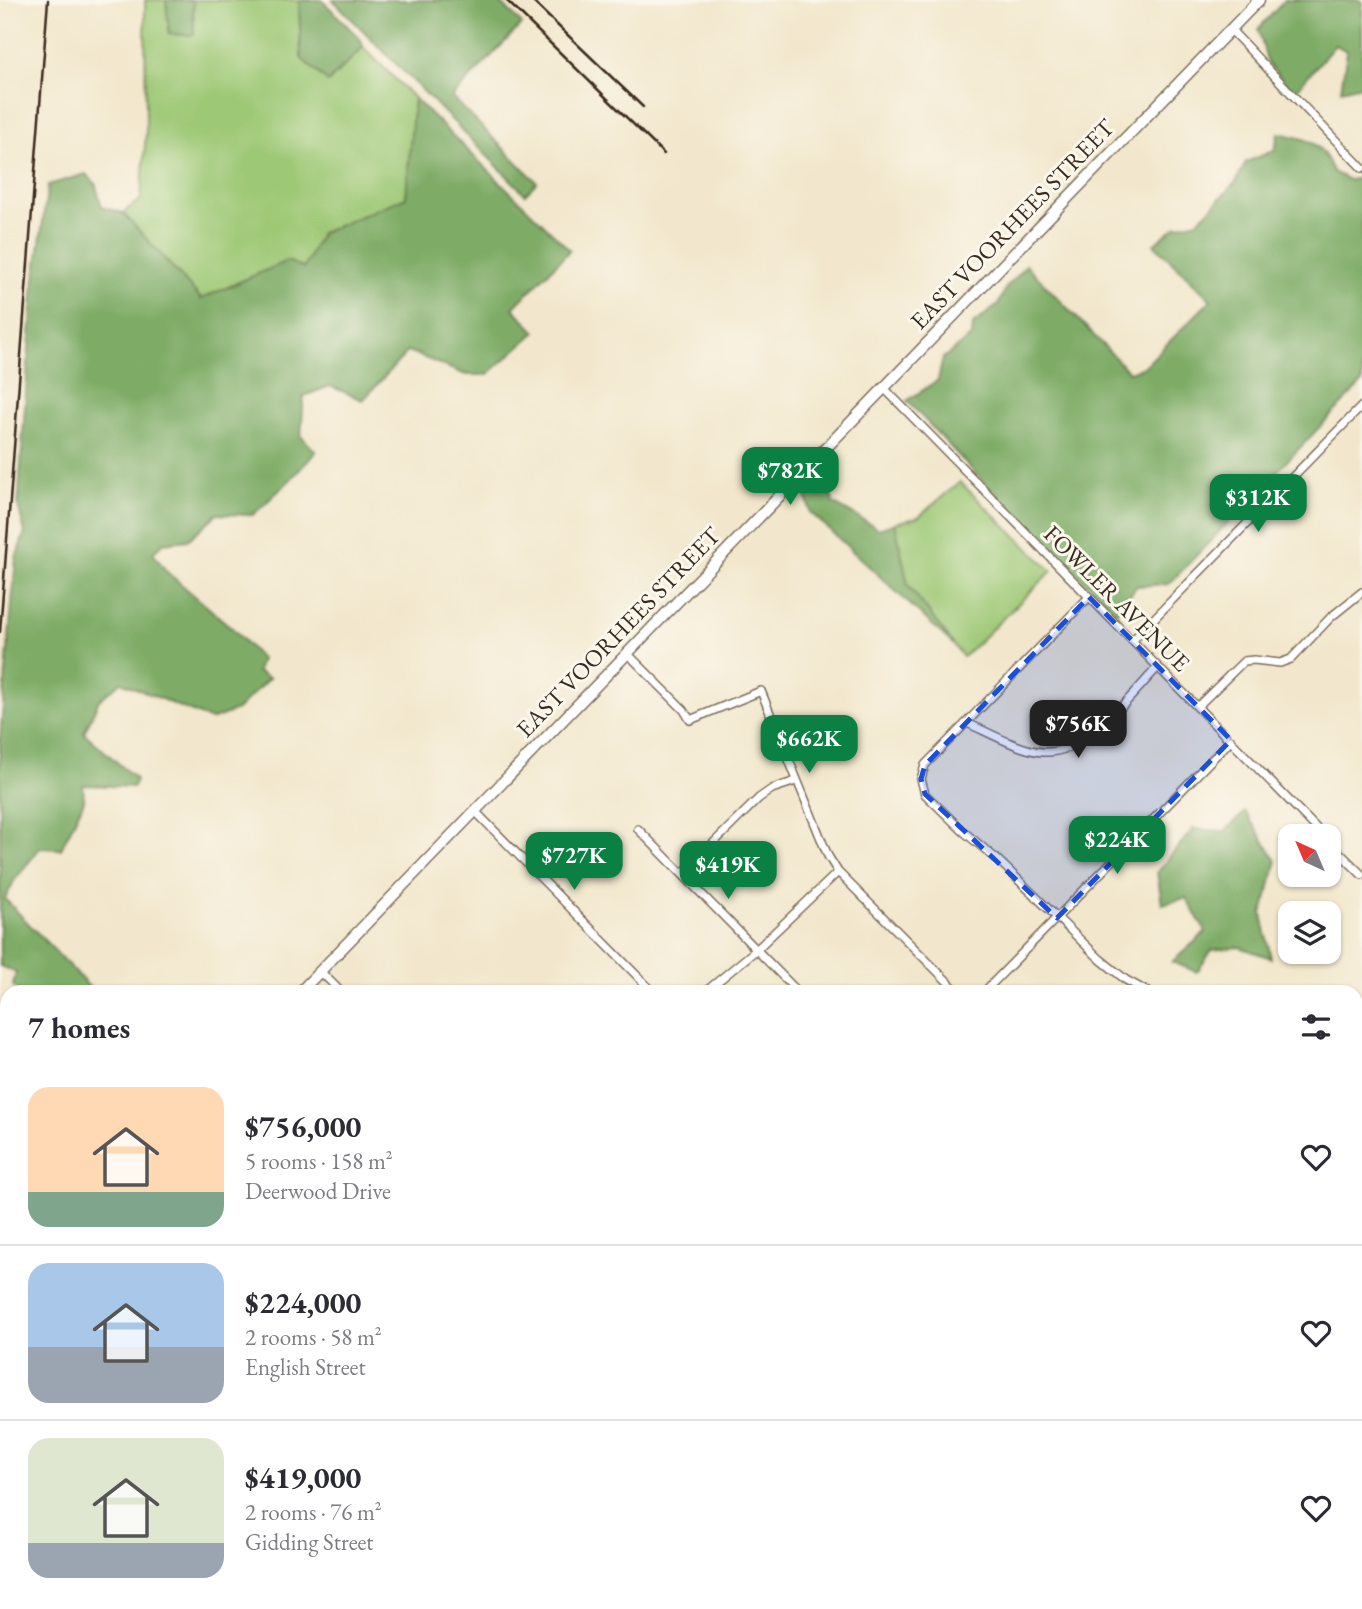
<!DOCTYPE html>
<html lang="en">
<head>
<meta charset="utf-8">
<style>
	:root { --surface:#fff; --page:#f7f7f7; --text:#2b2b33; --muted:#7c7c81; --line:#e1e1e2; --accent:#0b8043 }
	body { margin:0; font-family:"EB Garamond",serif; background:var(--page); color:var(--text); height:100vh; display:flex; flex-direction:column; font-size:26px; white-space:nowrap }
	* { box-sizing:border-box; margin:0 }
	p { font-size:23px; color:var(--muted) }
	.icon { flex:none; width:38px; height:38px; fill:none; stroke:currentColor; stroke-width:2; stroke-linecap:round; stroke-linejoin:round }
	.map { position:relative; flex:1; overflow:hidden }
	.panel { position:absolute; left:0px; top:985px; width:1363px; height:625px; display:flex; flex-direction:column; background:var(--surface); border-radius:21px 21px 0 0; box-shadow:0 2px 5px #0004 }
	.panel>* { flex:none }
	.needle { width:46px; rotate:316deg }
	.controls { position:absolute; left:1278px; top:824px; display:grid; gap:14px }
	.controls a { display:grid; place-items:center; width:63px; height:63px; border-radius:14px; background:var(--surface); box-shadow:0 2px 5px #0004; font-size:35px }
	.price { position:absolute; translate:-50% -60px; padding:0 16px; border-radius:14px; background:var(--accent); color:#fff; font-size:23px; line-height:46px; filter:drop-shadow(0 2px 4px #0008) }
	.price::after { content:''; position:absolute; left:50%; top:42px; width:21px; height:16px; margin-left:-10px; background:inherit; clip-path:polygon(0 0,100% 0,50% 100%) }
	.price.current { background:#222; color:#fff }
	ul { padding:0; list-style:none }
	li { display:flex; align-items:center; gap:21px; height:175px; padding:0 28px }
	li+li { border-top:2px solid var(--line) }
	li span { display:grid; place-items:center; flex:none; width:196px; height:140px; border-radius:21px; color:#555 }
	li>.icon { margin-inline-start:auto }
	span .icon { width:84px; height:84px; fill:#fffc; stroke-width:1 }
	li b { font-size:30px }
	h2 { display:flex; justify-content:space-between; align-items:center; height:84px; padding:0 28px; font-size:30px }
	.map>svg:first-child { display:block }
	.green { fill:#9dc875; stroke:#6c794a; stroke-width:2 }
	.forest { fill:#7eac66; stroke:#5c6b42; stroke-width:2 }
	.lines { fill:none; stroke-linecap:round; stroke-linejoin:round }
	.street-casing { stroke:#7b6c5b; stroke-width:10 }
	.secondary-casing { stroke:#7b6c5b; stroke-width:13 }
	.street { stroke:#fff; stroke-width:7 }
	.secondary { stroke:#fff; stroke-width:10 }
	.rail { stroke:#3b2a1e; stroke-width:2.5 }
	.marked { fill:#1d4ed8; fill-opacity:0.2; stroke:#1d4ed8; stroke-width:5; stroke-dasharray:14 9; stroke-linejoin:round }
	.labels { text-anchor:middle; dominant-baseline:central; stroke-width:6; stroke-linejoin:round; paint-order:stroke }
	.street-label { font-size:24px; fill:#3b2a1e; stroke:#fbf7ec }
</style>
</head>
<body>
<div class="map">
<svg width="1362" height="1609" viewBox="0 0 1362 1609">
	<rect width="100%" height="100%" fill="#fbf7ec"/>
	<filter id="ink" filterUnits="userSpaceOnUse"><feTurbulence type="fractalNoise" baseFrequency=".0143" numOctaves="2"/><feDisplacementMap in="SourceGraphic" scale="14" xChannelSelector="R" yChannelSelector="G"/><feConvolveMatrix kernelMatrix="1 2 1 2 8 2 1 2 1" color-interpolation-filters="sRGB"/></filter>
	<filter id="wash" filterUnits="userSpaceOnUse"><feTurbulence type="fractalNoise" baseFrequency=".00686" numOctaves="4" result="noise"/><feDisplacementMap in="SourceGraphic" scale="28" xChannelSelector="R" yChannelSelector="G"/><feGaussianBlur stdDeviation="1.57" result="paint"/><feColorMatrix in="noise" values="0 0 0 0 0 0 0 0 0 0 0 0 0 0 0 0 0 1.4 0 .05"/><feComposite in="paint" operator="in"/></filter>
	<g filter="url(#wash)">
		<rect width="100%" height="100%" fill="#f2e7cc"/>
		<path class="green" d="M 145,0 L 166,0 L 170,34 L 194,35 L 193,0 L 299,0 L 301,58 L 329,82 L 363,47 L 414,98 L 406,197 L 321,233 L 304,269 L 287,261 L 201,299 L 123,213 L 141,199 L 146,132 Z
			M 960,482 L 1052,571 L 963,657 L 908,585 L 895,523 L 918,517 Z
			M 7,1542 L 7,1603 L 74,1603 L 77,1609 L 0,1609 L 0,1556 Z"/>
		<path class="forest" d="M 166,0 L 193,0 L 194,35 L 169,34 Z
			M 299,0 L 322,0 L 361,40 L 363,47 L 328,82 L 301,58 Z
			M 333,0 L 498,0 L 522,24 L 452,97 L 537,182 L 525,194 Z
			M 1285,0 L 1360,0 L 1362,2 L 1362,85 L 1341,90 L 1347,51 L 1335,45 L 1294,92 L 1268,64 L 1258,29 Z
			M 414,98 L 570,250 L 513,308 L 536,332 L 487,375 L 466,375 L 408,351 L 363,400 L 330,386 L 304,396 L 301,436 L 316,452 L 290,480 L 253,515 L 217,514 L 188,540 L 163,543 L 153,553 L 167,572 L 233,629 L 261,659 L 257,672 L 269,678 L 237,710 L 211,720 L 121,682 L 99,700 L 84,733 L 136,779 L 133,787 L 83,785 L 84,801 L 61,849 L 40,848 L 14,881 L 5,899 L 94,992 L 20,992 L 13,986 L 16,972 L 0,966 L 0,739 L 16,558 L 25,532 L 18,506 L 33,293 L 48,185 L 86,174 L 95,183 L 102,207 L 123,213 L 201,299 L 287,261 L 304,268 L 321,233 L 406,197 Z
			M 1278,133 C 1309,139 1321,141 1333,172 L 1349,180 L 1362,178 L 1362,383 L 1169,584 L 1137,586 L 1116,613 L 992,491 L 907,401 L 938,380 L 943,358 L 972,336 L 973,324 L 998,305 L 1006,288 L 1026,265 L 1129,372 L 1144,367 L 1211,300 L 1154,244 L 1176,226 L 1198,221 L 1236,182 L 1246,162 L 1275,150 Z
			M 827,478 L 833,503 L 879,529 L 895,523 L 908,585 L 954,645 L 810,512 L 805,491 Z
			M 1245,812 L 1277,861 L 1262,914 L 1271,958 L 1239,947 L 1212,950 L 1197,972 L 1172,962 L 1206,932 L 1186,898 L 1162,904 L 1157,872 L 1193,829 L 1225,831 Z"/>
	</g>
	<g filter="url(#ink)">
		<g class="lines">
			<defs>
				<path id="street" d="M 1230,29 L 1362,168
					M 883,387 L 1324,836
					M 1089,597 L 925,765 L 921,779 L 925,794 L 963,831 L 999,861 L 1100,959 L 1126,980 L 1148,992
					M 1132,641 L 1362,406
					M 627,653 L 684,710 L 690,720 L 761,691 L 828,856 L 838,872 L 958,992
					M 1198,706 L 1244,661 L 1254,660 L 1280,663 L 1291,659 L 1331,617 L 1362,592
					M 967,723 C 988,732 1021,751 1043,752 C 1087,755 1130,696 1158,667
					M 475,811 L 653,992
					M 638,829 L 798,992
					M 1328,841 L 1362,875
					M 682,874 L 759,798 L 772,789 L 796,781
					M 320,971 L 341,992
					M 705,992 L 756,950 L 838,872
					M 984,992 L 1231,740
					M 465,1603 L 471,1609
					M 698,1603 L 704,1609
					M 865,1603 L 870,1609
					M 479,1609 L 485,1603
					M 726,1609 L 733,1603"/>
				<path id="secondary" d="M 300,992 L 1259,0
					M 0,1301 L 7,1294
					M 1356,1311 L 1362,1305
					M 1066,1609 L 1071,1603"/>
			</defs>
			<use href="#street" class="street-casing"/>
			<use href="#secondary" class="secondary-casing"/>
			<use href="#street" class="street"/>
			<use href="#secondary" class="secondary"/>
			<path class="rail" d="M 506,0 L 664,154
				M 531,0 L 643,107
				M 0,632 L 48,0"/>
		</g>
	</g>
	<path class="marked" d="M 1089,597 L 1231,740 L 1057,918 L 925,794 L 921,779 L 925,765 Z"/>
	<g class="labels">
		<g class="street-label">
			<text transform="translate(1012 224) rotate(-46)">EAST VOORHEES STREET</text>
			<text transform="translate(1117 598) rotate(45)">FOWLER AVENUE</text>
			<text transform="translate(618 632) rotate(-46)">EAST VOORHEES STREET</text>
		</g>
	</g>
</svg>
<div class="controls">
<a><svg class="needle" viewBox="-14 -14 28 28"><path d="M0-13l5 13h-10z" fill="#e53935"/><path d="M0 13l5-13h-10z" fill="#7c7c81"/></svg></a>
<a><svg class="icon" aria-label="layers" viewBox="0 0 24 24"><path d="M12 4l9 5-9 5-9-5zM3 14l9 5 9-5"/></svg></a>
</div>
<b class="price" style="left:790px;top:507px">$782K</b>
<b class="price" style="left:1258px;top:534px">$312K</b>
<b class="price current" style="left:1078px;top:760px">$756K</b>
<b class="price" style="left:809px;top:775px">$662K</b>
<b class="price" style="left:1117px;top:876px">$224K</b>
<b class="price" style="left:574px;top:892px">$727K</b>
<b class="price" style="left:728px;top:901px">$419K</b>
<section class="panel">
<h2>7 homes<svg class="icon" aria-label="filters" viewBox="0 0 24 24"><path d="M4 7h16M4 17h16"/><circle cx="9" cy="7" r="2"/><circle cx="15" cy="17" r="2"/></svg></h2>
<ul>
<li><span style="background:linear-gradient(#ffd9b3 75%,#7fa58c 0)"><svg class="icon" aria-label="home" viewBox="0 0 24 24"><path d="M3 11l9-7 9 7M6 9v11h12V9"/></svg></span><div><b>$756,000</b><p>5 rooms · 158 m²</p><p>Deerwood Drive</p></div><svg class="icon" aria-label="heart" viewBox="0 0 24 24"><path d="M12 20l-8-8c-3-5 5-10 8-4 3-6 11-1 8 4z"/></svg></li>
<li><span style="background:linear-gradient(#a9c7e8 60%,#9aa5b1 0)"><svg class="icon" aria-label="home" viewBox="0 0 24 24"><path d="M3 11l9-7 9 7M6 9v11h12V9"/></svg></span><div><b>$224,000</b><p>2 rooms · 58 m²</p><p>English Street</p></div><svg class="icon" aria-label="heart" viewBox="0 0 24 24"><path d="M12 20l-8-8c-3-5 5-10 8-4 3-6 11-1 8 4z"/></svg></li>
<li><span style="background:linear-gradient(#dfe7d0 75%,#9aa5b1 0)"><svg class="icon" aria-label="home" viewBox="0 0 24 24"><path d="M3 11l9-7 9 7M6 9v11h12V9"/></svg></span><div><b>$419,000</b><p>2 rooms · 76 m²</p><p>Gidding Street</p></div><svg class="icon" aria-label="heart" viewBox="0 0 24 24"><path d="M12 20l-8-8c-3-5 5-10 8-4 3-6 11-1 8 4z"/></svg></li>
</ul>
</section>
</div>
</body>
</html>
